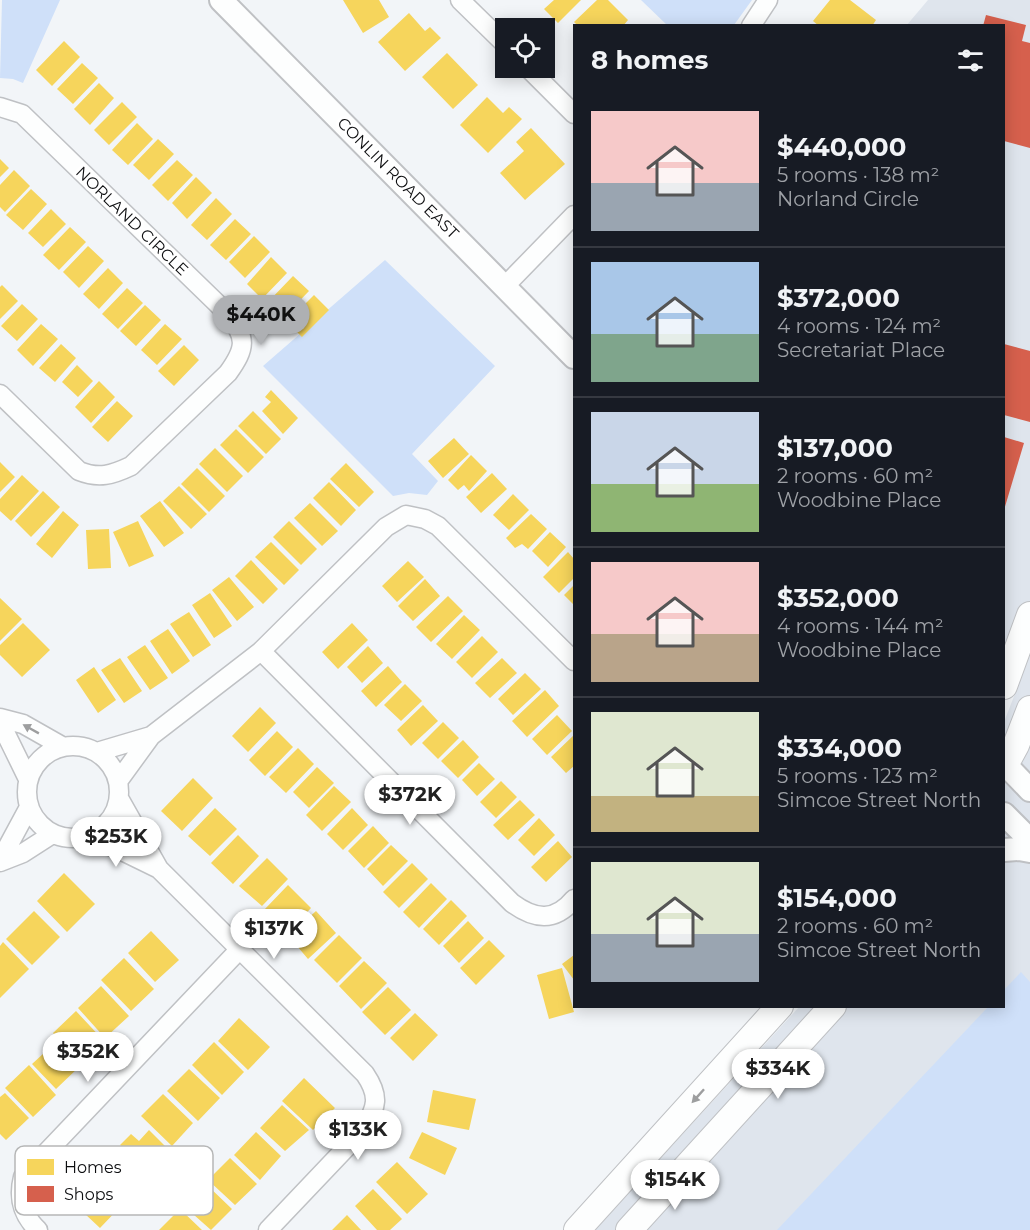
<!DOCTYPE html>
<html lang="en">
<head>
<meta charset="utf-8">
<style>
	:root { --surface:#171b24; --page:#242831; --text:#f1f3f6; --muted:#9ea1a6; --line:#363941; --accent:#aeb0b3 }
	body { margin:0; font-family:Montserrat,sans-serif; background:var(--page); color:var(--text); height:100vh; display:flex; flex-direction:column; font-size:22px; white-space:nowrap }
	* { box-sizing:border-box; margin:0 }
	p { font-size:20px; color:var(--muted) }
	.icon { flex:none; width:33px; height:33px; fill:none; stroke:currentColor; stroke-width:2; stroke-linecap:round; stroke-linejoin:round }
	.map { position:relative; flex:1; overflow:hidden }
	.sheet { position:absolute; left:573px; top:24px; width:432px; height:984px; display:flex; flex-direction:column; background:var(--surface); border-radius:0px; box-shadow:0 3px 15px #0003 }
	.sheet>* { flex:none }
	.tools { position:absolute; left:495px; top:18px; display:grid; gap:12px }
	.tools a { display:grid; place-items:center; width:60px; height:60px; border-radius:0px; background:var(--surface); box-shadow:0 3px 15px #0003; font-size:30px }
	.price { position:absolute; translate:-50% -51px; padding:0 14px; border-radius:21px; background:#fff; color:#222; font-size:20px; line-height:39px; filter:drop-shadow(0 2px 3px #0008) }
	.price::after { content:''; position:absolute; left:50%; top:36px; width:18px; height:14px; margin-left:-9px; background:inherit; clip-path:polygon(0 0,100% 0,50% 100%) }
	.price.selected { background:var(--accent); color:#111 }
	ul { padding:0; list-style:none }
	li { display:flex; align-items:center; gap:18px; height:150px; padding:0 18px }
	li+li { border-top:2px solid var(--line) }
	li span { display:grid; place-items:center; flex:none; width:168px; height:120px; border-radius:0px; color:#555 }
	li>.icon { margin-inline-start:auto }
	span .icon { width:72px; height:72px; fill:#fffc; stroke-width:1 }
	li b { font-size:26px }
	h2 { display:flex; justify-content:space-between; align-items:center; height:72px; padding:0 18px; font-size:26px }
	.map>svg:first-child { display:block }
	.built { fill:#dfe5ed }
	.green { fill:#cfe0f9 }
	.homes { fill:#f6d55c }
	.shops { fill:#d6604d }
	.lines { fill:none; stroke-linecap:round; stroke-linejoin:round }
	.minor-casing { stroke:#bfc1c4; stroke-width:21 }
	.tertiary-casing { stroke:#bfc1c4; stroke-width:26 }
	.secondary-casing { stroke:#bfc1c4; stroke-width:28 }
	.minor { stroke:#fdfefe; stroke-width:18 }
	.tertiary { stroke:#fdfefe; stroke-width:22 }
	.secondary { stroke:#fdfefe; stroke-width:26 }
	.oneway { fill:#9d9e9f }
	.labels { text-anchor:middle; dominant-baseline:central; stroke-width:6; stroke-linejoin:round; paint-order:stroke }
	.street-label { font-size:16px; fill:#0d0e10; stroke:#fff }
	.key { fill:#fff; stroke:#b6b7b7; stroke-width:1.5 }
	.key-label { font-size:16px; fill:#0d0e10 }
</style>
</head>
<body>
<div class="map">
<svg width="1030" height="1230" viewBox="0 0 1030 1230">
	<rect width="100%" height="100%" fill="#f2f5f8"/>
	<path class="built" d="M 928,0 L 1030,0 L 1030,615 L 1004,686 L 1004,26 L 906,26 Z
		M 1030,655 L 1030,1230 L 595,1230 L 799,1007 L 1004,1006 L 1004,722 Z"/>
	<path class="green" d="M 2,0 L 60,0 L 23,83 L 13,79 L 0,78 Z
		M 641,0 L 752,0 L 734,25 L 668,26 Z
		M 385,260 L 495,366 L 412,454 L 438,481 L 427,495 L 409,493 L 393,496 L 263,366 Z
		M 1021,972 L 1030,982 L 1030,1230 L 777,1230 L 988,1007 L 1004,1006 L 1004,990 Z"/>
	<path class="homes" d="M 343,0 L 379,0 L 389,17 L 363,33 Z
		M 554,0 L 581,0 L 558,23 L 544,9 Z
		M 597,0 L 608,0 L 628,20 L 623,26 L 578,26 L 574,22 Z
		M 830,0 L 850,0 L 876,20 L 872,26 L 819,26 L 813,21 Z
		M 409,13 L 425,31 L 430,27 L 441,38 L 405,71 L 378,42 Z
		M 64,41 L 80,57 L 52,86 L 36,70 Z
		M 447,53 L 478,85 L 453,109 L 422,77 Z
		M 82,63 L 98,78 L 73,104 L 57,89 Z
		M 99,83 L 114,98 L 90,125 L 74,109 Z
		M 487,97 L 503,113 L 509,107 L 522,119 L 488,153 L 460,125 Z
		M 122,102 L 137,117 L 109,145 L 94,130 Z
		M 137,123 L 153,139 L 128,165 L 112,150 Z
		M 531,128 L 565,164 L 525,200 L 500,173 L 524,151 L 516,142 Z
		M 158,139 L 174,154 L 149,180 L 133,165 Z
		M 0,159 L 9,168 L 0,177 Z
		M 177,160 L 193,175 L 168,201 L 152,185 Z
		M 14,170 L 30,186 L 5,212 L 0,207 L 0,185 Z
		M 196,177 L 212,193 L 187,219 L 172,203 Z
		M 31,189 L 47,204 L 23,230 L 6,215 Z
		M 216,198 L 232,214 L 207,240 L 191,225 Z
		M 51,209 L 66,224 L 43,247 L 28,233 Z
		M 235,219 L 251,234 L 226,260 L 210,245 Z
		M 70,227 L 86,242 L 59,270 L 43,255 Z
		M 254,236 L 270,252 L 245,278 L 229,262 Z
		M 88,246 L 104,261 L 79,288 L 63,272 Z
		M 271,257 L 287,273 L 262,299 L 247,284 Z
		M 108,268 L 123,283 L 99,309 L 83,294 Z
		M 293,276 L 309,291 L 284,317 L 268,302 Z
		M 2,285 L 18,301 L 0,319 L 0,287 Z
		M 127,288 L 143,303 L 118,329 L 102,314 Z
		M 314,295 L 329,310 L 302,337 L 287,322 Z
		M 22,304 L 38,319 L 17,341 L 1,326 Z
		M 145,305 L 161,320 L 136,346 L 120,331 Z
		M 41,324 L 58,339 L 33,366 L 17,350 Z
		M 165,324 L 182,339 L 157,365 L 141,350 Z
		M 61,344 L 76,358 L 55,382 L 39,368 Z
		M 184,345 L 199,360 L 174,386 L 158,371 Z
		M 77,365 L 93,381 L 78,397 L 62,382 Z
		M 99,381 L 115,397 L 91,423 L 75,407 Z
		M 271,390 L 298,418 L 283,434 L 262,411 L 271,402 L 265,397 Z
		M 117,401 L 133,416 L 108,442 L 92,427 Z
		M 253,411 L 281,439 L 266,454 L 238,426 Z
		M 236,429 L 264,457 L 248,473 L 220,445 Z
		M 454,438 L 469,454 L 443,478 L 428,461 Z
		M 215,448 L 243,476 L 227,492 L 199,464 Z
		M 471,455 L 487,471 L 469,491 L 464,485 L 458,490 L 448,480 Z
		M 0,462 L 15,477 L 0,492 Z
		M 346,463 L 374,492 L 359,507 L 330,479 Z
		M 197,468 L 225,496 L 209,512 L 181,484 Z
		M 492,473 L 507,489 L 481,513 L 466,497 Z
		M 22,475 L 39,491 L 11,521 L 0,511 L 0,499 Z
		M 329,482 L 356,510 L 341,526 L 313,498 Z
		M 179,486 L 207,514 L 191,529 L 163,501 Z
		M 43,491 L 60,507 L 31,537 L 15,521 Z
		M 513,494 L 529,510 L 509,530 L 493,515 Z
		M 160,501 L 184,533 L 164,547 L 140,516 Z
		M 310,503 L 338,531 L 322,546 L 294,518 Z
		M 63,511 L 79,525 L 52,558 L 36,544 Z
		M 531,514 L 547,529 L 528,549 L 522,544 L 515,548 L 506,538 Z
		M 138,521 L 154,556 L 129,567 L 113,532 Z
		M 289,521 L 317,549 L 301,565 L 273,537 Z
		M 109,529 L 111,568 L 88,569 L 86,530 Z
		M 550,532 L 566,547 L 548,567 L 532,551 Z
		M 271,542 L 299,570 L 284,585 L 255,557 Z
		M 568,552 L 574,559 L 574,578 L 559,593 L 543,577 Z
		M 251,560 L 278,589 L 263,604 L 235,576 Z
		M 408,561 L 424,577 L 397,602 L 382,586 Z
		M 229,577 L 254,607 L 237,621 L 212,590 Z
		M 425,579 L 440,596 L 413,621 L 398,606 Z
		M 574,585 L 574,605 L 564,595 Z
		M 210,593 L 232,626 L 214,638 L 192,605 Z
		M 448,596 L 463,611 L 431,642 L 416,627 Z
		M 0,598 L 22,619 L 0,641 Z
		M 189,612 L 211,645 L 193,657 L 170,624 Z
		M 464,615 L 480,630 L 452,659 L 436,644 Z
		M 23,623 L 50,650 L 22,677 L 0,655 L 0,645 Z
		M 352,623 L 368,640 L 338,669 L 322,652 Z
		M 168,629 L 190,661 L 172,674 L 150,641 Z
		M 482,636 L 498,652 L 472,678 L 456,662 Z
		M 145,645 L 168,678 L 150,690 L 127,657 Z
		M 368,646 L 383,663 L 362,683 L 347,667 Z
		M 120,658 L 142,691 L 124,703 L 101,670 Z
		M 502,658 L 517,673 L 490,698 L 475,683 Z
		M 388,666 L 402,682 L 376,707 L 361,691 Z
		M 94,667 L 116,700 L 98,713 L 76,680 Z
		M 525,673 L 541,689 L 513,715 L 498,699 Z
		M 405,684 L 422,701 L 401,721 L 384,705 Z
		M 545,690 L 559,706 L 527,737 L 512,721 Z
		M 423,705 L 438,721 L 411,746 L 397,730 Z
		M 260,707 L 276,723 L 248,752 L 232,736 Z
		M 557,715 L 572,731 L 547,755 L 532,739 Z
		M 443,722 L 459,738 L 438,759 L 422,743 Z
		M 277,731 L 293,747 L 265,776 L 249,760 Z
		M 574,735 L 574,766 L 566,773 L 551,757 Z
		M 463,740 L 479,757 L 458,778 L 441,761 Z
		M 298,748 L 314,764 L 286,793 L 269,777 Z
		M 479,763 L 495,779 L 477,796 L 462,780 Z
		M 317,767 L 334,783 L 309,808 L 293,792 Z
		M 193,778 L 213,798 L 182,831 L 161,811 Z
		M 501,781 L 517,797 L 496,818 L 480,802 Z
		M 334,786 L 351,802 L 322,831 L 306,815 Z
		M 520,800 L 535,815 L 508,840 L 493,825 Z
		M 215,808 L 237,829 L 210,856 L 188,836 Z
		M 352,808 L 368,825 L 343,850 L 327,834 Z
		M 539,818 L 555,835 L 534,856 L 518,840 Z
		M 373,826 L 389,843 L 364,868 L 348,851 Z
		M 238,835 L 259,856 L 233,884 L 211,863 Z
		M 558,841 L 572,857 L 546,882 L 531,867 Z
		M 391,845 L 408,861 L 383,886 L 367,869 Z
		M 267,858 L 288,879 L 262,906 L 239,886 Z
		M 412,863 L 428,879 L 399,908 L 383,892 Z
		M 64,873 L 95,904 L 67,932 L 37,901 Z
		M 431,883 L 447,899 L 419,928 L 403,912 Z
		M 288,885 L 311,908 L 288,933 L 264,910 Z
		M 451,900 L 467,916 L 439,945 L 423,929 Z
		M 34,911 L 60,937 L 32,965 L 6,939 Z
		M 316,911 L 336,933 L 308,959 L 297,946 L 304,939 L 295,930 Z
		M 468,921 L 484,938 L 459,963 L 443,946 Z
		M 151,931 L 179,960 L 155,982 L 128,953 Z
		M 339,935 L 362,958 L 337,983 L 314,960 Z
		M 489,940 L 505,956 L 476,985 L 460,968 Z
		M 3,942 L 29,969 L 0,998 L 0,946 Z
		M 574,955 L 574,980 L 562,964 Z
		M 124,958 L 154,989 L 131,1011 L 101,980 Z
		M 364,961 L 387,983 L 361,1009 L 339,986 Z
		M 562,968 L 574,1012 L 549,1019 L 537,975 Z
		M 101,986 L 129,1016 L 105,1038 L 78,1008 Z
		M 388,987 L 411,1010 L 385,1035 L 362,1012 Z
		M 76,1011 L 104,1041 L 80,1063 L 53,1033 Z
		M 415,1013 L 438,1035 L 413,1061 L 390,1038 Z
		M 239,1018 L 270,1047 L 248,1070 L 218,1041 Z
		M 56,1042 L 79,1067 L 56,1089 L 32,1064 Z
		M 214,1042 L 244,1072 L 222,1095 L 192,1065 Z
		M 29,1065 L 56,1095 L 33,1117 L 5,1088 Z
		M 189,1069 L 220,1098 L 198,1121 L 167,1091 Z
		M 304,1078 L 335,1108 L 313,1130 L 282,1101 Z
		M 433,1090 L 476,1099 L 469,1130 L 427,1122 Z
		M 5,1093 L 29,1118 L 6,1140 L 0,1134 L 0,1097 Z
		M 163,1094 L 193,1123 L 172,1146 L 141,1116 Z
		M 282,1105 L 309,1130 L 285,1151 L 260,1128 Z
		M 149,1130 L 170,1151 L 149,1173 L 120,1145 L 131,1134 L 139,1141 Z
		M 256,1132 L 281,1156 L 260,1180 L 234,1155 Z
		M 422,1132 L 457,1148 L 445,1175 L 409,1158 Z
		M 230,1158 L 257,1184 L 235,1205 L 208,1180 Z
		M 397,1162 L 428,1194 L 407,1214 L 376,1182 Z
		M 91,1176 L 122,1205 L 100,1228 L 69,1199 Z
		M 207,1185 L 232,1209 L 211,1230 L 185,1207 Z
		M 373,1189 L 402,1219 L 390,1230 L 377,1230 L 355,1206 Z
		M 180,1209 L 202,1230 L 159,1230 Z
		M 347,1215 L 361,1230 L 332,1230 Z"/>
	<path class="shops" d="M 986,15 L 1026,25 L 1022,41 L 1030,43 L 1030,148 L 1004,141 L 1004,26 L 983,26 Z
		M 1004,344 L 1030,351 L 1030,422 L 1004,415 Z
		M 1004,437 L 1024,443 L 1004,510 Z"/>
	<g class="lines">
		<defs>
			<path id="minor" d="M 460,0 L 506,45
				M 751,26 L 768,0
				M 528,68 L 574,114
				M 0,107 L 22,114 L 228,314 C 247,338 246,348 228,373 L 131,466 C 112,475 99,479 79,471 L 0,394
				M 506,285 L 574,215
				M 261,651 L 512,903 C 535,920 555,922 574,899
				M 0,718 L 23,724 L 60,745
				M 0,722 L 27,777
				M27 792a46 46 0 1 1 92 0a46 46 0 1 1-92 0Z
				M 97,752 L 151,736
				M 119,780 L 151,736 L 261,651 L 386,527 L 406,515 L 425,519 L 438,526 L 574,661
				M 120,800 L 159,869 L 365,1074 C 380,1096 377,1107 364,1129 L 268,1230
				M 84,838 L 116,848 L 159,869
				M 0,861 L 28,809
				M 0,862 L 23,853 L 51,835
				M 38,1230 C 22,1215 18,1197 23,1177 L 239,950"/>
			<path id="tertiary" d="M 221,0 L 574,357
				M 1004,763 L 1030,790
				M 1004,814 L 1030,840
				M 1004,850 L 1019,849 L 1030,851"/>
			<path id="secondary" d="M 1004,686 L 1030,615
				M 1004,767 L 1016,745 L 1030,709
				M 577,1230 L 780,1006
				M 629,1230 L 833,1006"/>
		</defs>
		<use href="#minor" class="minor-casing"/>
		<use href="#tertiary" class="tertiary-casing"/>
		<use href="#secondary" class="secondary-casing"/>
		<use href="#minor" class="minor"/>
		<use href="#tertiary" class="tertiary"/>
		<use href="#secondary" class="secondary"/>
	</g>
	<defs><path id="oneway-solid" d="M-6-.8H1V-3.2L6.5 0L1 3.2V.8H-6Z" transform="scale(1.5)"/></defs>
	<g class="oneway">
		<use href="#oneway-solid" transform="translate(31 729) rotate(-151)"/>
		<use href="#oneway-solid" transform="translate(698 1096) rotate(132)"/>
	</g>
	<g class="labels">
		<g class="street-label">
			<text transform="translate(398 178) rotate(45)">CONLIN ROAD EAST</text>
			<text transform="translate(132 221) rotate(44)">NORLAND CIRCLE</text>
		</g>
	</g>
	<rect x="15" y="1146" width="198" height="69" rx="9" class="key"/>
	<rect x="27" y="1159" width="27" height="16" fill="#f6d55c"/>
	<rect x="27" y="1186" width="27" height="16" fill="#d6604d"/>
	<g class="key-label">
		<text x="64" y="1173">Homes</text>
		<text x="64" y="1200">Shops</text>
	</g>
</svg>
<div class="tools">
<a><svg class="icon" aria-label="locate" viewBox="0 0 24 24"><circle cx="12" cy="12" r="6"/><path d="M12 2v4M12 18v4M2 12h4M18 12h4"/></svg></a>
</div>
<b class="price selected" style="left:261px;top:346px">$440K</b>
<b class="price" style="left:410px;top:826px">$372K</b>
<b class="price" style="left:116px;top:868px">$253K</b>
<b class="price" style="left:274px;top:960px">$137K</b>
<b class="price" style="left:88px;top:1083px">$352K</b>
<b class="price" style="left:778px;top:1100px">$334K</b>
<b class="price" style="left:358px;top:1161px">$133K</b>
<b class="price" style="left:675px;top:1211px">$154K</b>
<section class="sheet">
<h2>8 homes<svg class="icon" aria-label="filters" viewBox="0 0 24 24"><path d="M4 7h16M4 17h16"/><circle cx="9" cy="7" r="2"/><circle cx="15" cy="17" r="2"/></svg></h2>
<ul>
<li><span style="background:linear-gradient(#f6c9c9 60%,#9aa5b1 0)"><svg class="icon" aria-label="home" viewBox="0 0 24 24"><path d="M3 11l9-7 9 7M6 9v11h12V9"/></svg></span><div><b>$440,000</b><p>5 rooms · 138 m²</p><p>Norland Circle</p></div></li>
<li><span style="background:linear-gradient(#a9c7e8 60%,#7fa58c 0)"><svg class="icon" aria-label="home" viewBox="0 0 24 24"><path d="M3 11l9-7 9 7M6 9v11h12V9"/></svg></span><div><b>$372,000</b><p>4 rooms · 124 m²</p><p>Secretariat Place</p></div></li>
<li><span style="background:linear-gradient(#c9d6e8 60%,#8fb573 0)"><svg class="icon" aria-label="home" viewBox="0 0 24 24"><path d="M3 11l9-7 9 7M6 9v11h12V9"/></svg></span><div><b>$137,000</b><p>2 rooms · 60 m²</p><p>Woodbine Place</p></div></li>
<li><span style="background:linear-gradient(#f6c9c9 60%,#b9a48a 0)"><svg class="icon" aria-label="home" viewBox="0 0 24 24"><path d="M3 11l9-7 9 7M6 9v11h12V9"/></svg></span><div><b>$352,000</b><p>4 rooms · 144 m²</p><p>Woodbine Place</p></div></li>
<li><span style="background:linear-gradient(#dfe7d0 70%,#c2b280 0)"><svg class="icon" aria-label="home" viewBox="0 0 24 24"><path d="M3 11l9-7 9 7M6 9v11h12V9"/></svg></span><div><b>$334,000</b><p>5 rooms · 123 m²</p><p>Simcoe Street North</p></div></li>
<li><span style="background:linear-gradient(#dfe7d0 60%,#9aa5b1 0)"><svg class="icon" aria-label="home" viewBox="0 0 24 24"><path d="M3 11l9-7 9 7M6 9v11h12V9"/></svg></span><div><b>$154,000</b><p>2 rooms · 60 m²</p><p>Simcoe Street North</p></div></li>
</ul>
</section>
</div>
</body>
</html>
